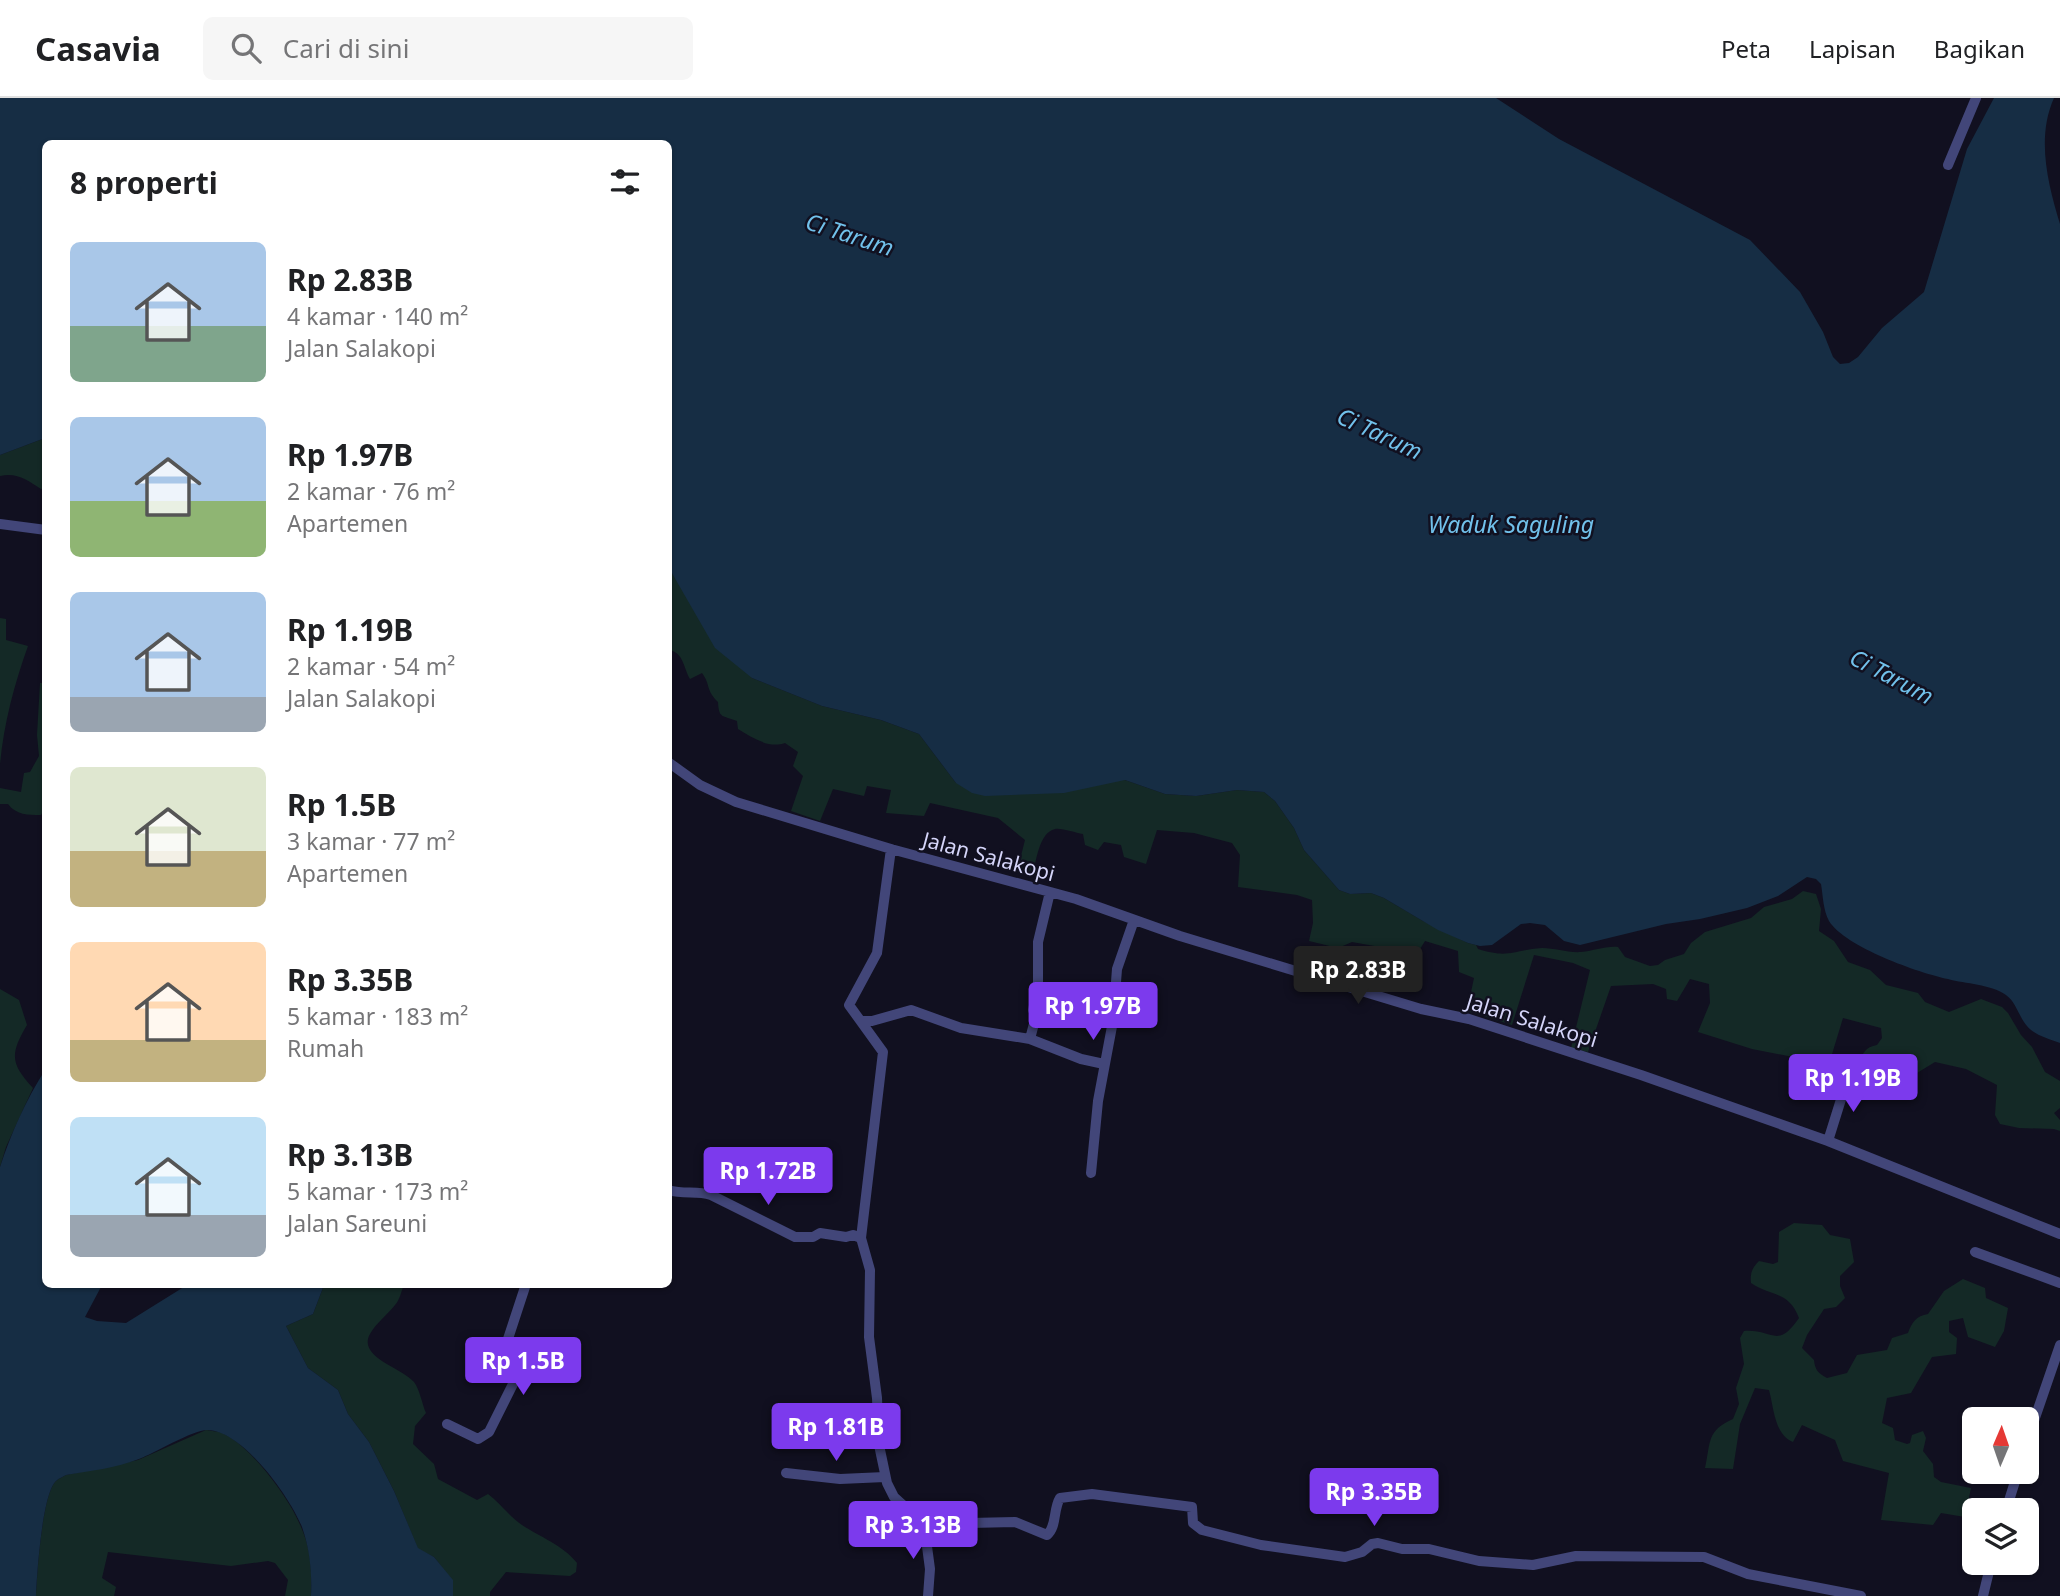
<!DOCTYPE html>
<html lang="id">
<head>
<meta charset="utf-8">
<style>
	:root { --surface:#fff; --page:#f6f6f6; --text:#202124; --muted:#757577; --line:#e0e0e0; --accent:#7c3aed }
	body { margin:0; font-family:"Noto Sans",sans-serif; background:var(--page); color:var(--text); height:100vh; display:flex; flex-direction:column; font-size:26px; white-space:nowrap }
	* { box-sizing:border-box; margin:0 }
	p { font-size:23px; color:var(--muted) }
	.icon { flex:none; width:38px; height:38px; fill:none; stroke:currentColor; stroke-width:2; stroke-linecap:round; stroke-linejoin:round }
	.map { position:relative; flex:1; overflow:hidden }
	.sheet { position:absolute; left:42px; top:42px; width:630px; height:1148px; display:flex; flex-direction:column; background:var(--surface); border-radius:10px; box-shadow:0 2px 5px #0004 }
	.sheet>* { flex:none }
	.needle { width:46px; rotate:2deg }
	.buttons { position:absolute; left:1962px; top:1309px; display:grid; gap:14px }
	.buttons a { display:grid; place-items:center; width:77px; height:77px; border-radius:10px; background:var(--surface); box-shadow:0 2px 5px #0004; font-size:35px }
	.price { position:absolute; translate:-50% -60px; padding:0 16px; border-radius:7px; background:var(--accent); color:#fff; font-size:23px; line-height:46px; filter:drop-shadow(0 2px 4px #0008) }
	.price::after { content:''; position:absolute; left:50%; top:42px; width:21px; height:16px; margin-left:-10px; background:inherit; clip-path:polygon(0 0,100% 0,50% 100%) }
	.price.active { background:#222; color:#fff }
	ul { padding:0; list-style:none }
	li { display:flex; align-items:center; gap:21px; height:175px; padding:0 28px }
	li span { display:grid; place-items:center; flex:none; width:196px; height:140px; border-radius:10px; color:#555 }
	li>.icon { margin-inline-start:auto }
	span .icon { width:84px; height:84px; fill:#fffc; stroke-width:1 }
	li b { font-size:30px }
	h2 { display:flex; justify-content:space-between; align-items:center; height:84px; padding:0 28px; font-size:30px }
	header { display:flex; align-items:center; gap:42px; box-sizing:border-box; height:98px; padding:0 35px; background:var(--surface); border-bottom:2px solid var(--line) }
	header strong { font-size:33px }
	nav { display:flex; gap:38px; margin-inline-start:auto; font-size:24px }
	.search { width:490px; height:63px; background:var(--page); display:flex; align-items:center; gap:18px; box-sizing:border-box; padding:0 24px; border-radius:10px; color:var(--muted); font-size:26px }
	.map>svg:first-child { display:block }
	.green { fill:#142926 }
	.water { fill:#162d44 }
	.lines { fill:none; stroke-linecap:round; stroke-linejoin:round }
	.minor { stroke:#424679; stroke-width:10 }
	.labels { text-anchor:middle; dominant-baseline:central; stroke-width:5; stroke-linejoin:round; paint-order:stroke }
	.street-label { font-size:21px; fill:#d5d5f9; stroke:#111020 }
	.water-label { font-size:23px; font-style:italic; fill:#71c1eb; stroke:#111020 }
</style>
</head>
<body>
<header>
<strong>Casavia</strong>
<div class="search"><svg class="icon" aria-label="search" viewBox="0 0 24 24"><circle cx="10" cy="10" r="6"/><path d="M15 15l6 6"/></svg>Cari di sini</div>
<nav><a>Peta</a><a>Lapisan</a><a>Bagikan</a></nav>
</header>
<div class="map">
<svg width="2060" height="1498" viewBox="0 0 2060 1498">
	<rect width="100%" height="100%" fill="#111020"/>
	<path class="green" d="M 45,340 L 45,390 L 41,391 C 27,382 17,374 0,378 L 0,357 Z
		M 668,470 L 752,580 L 822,608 L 881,622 L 919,636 L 956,685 L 1125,682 L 1165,696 L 1196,698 L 1237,692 L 1264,694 L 1275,703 L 1294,730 L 1304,752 L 1339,792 L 1350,796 L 1371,795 L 1384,800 L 1423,823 L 1468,845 L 1476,847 L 1478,851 C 1510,861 1512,852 1542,850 C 1555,850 1568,855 1581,854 C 1595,853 1604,848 1618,849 L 1625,859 L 1650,868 L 1658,867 L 1665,862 L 1684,856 L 1691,845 L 1705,834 L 1751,820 L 1764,809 L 1792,801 L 1803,793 L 1816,796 L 1821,811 L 1819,833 L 1834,843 L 1848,864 L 1870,872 L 1886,887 L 1918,895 L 1925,904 L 1949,914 L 1981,901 L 2002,909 L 2008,915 L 2021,937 L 2032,949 L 2045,974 L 2060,983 L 2060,1010 L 2054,1015 L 2060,1022 L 2060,1033 L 2054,1031 L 2019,1030 L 2000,1026 L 1995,1017 L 1997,987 L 1966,971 L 1935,964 L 1917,975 L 1904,996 L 1898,997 L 1892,988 L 1894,973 L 1858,966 C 1863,955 1865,949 1877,947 L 1882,940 L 1881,930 L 1843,920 L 1829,966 L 1752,951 L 1698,934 L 1710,905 L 1709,886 L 1690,881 L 1677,903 L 1667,901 L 1666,891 L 1653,886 L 1611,888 L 1588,954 L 1571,950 L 1590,872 L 1573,865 L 1534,857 L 1512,927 L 1467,913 L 1474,880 L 1459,874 L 1458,853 L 1425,843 L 1415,859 L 1407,859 L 1402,868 L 1391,873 L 1387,871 L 1387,854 L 1380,849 L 1352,844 L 1338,850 L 1309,843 L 1313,825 L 1312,802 L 1297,797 L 1238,789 L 1240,757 L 1232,745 L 1194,735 L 1157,732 L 1146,766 L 1124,759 L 1121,747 L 1104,744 L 1098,752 L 1085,747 L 1083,736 C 1075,735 1063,730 1055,731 C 1039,735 1037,761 1033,774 L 1018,770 L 1025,742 L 998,720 L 930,705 L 924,718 L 886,715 L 891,692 L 867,688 L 864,698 L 833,691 L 820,723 L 791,713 L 803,678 L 793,668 L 798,654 L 785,645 C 768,651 752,639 738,631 L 737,623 C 722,617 719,621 718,604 C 705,591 711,587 702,575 L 690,581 C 683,569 684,555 669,552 Z
		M 0,520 L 6,521 L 6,542 L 28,548 C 14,587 4,625 0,666 Z
		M 40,585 L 46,585 L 45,710 L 41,717 C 28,717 16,717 8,706 L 0,706 L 0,690 L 21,694 L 24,675 L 30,674 L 39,658 L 37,637 Z
		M 0,891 L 19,902 L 27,927 C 10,956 10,965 33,990 L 6,1049 L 0,1069 Z
		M 1794,1125 L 1822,1127 L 1830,1137 L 1850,1141 L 1854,1164 L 1840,1178 L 1840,1188 L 1845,1200 L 1836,1209 L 1824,1211 L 1807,1237 L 1802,1250 L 1814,1262 C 1815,1272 1818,1275 1827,1280 L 1847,1275 L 1857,1257 L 1887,1252 L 1892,1240 L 1908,1235 C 1912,1224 1916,1218 1928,1216 L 1944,1193 L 1963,1181 L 1985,1190 L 1986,1200 L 2008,1210 L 2004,1233 L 1995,1249 L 1968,1239 L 1963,1220 L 1949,1223 L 1949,1234 L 1957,1240 L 1956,1256 L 1932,1259 L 1911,1295 L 1887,1300 L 1882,1325 L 1893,1330 L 1895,1342 L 1907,1346 L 1910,1345 L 1912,1337 L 1923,1333 L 1926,1340 L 1923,1353 L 1933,1366 L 1934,1379 L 1941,1384 L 1971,1390 L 1965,1419 L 1941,1415 L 1933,1427 L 1881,1422 L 1889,1375 L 1843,1363 L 1835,1342 L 1802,1327 L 1793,1344 C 1774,1336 1774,1310 1769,1292 L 1755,1290 L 1740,1326 L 1733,1371 L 1705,1370 C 1711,1344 1706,1333 1733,1321 L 1739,1306 L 1736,1290 L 1744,1266 L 1740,1240 L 1744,1233 C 1773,1231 1777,1252 1799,1220 C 1788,1192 1771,1199 1751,1185 C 1750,1175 1752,1170 1759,1163 L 1773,1166 L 1778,1164 L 1779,1134 Z
		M 324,1187 L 404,1187 C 401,1193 400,1202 395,1207 C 387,1217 376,1225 370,1236 C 357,1259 402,1270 414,1284 C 420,1292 422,1306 426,1315 L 415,1328 L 413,1346 L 434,1366 L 438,1381 L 477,1402 L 488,1396 C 500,1405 509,1418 522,1427 C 540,1439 563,1447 577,1465 L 576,1474 L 570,1478 L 506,1474 L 490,1494 L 490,1498 L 453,1498 L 452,1482 L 434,1459 L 418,1451 L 394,1393 L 369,1344 L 348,1316 L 338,1292 L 308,1270 L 286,1228 L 313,1216 Z
		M 206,1332 C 211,1333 217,1333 222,1335 C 250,1347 290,1401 301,1429 C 311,1451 312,1474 311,1498 L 285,1498 L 288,1482 L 275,1465 L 268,1463 L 231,1468 L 108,1454 L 102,1480 L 116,1489 L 114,1498 L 36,1498 C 37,1477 42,1396 56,1383 C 59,1380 63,1379 66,1377 L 138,1362 Z"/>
	<path class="water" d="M 0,0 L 1496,0 L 1559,41 L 1750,142 L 1800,194 L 1823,234 L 1833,259 L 1840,266 L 1849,265 L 1858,259 L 1882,230 L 1924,194 L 1967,51 L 1994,0 L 2054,0 C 2036,40 2048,86 2060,126 L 2060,945 C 2049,941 2034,937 2027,928 C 2019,919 2016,904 2006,897 C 1990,886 1966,886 1948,881 C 1919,875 1845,849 1829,823 C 1823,812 1823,798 1821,786 L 1816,781 L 1807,779 L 1778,798 L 1747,810 L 1700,821 L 1666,826 L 1580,847 L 1564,843 L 1545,827 L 1530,825 L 1521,826 L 1492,847 L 1480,848 L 1468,845 L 1438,832 L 1384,800 L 1371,795 L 1350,796 L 1339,792 L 1304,752 L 1294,730 L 1275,703 L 1264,694 L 1237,692 L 1196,698 L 1165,696 L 1125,682 L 1064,695 L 985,698 L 972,695 L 956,685 L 919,636 L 881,622 L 822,608 L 752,580 L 715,550 L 669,470 L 668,46 L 46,46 L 45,340 L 0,357 Z
		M 45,972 L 46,1186 L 102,1187 L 85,1219 L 97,1223 L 126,1225 L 187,1187 L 324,1187 L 313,1216 L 286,1228 L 308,1270 L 338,1292 L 348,1316 L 369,1344 L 394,1393 L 418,1450 L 434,1459 L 453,1482 L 453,1498 L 311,1498 C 312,1475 310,1452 302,1429 C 290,1399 243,1333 208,1332 C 194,1331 155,1355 139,1361 C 116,1370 90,1373 66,1377 C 63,1379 59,1380 56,1383 C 42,1396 37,1477 36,1498 L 0,1498 L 0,1069 C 11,1035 26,1002 45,972 Z"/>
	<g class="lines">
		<path class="minor" d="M 1948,67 L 1976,0
			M 0,426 L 46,432
			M 668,664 L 700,687 L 736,704 L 891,751 L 1076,801 L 1180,838 L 1421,911 L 1469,921 L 1641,977 L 1828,1043 L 2060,1136
			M 891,751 L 877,855 L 849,907 L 883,954 L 861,1140 L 870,1172 L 869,1239 L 877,1300 L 879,1347 L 887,1385 L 894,1399 L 924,1426
			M 861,923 L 872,923 L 911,912 L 961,930 L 1030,941 L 1081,961 L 1104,966
			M 1030,941 L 1036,918 L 1033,912 L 1038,889 L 1038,844 L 1050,794
			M 1828,1043 L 1848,979
			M 1091,1075 L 1098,1003 L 1113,923 L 1117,871 L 1134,822
			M 668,1092 C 685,1097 696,1092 711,1097 L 795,1139 L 813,1139 L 820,1135 L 846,1139 L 853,1137 L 861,1140
			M 1975,1154 L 2060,1185
			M 447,1326 L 478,1341 L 489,1334 L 519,1274 L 502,1259 L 526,1186
			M 2026,1346 L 2060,1247
			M 786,1375 L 840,1381 L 885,1379
			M 2006,1412 L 2018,1374
			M 924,1426 L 1015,1424 L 1047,1437 C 1057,1429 1053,1411 1060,1400 L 1092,1396 L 1192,1409 L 1193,1425 L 1202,1432 L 1261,1447 L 1345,1459 L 1362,1454 L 1372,1446 L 1378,1445 L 1402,1451 L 1429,1451 L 1479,1463 L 1533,1467 L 1576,1458 L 1704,1459 L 1748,1476 L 1861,1498
			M 924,1426 L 930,1471 L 928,1498
			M 1983,1498 L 1991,1465"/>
	</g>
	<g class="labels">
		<g class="street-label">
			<text transform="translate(989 758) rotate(15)">Jalan Salakopi</text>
			<text transform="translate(1532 922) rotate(17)">Jalan Salakopi</text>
		</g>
		<g class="water-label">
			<text transform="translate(850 136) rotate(18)">Ci Tarum</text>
			<text transform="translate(1380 335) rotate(25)">Ci Tarum</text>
			<text x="1511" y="426">Waduk Saguling</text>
			<text transform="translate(1892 578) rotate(28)">Ci Tarum</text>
		</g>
	</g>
</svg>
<div class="buttons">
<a><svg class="needle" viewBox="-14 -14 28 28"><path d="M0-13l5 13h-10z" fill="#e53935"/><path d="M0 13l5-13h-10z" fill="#757577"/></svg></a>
<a><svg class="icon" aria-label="layers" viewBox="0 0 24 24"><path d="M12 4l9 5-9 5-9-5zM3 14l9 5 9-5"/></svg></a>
</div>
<b class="price active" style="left:1358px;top:908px">Rp 2.83B</b>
<b class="price" style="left:1093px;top:944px">Rp 1.97B</b>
<b class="price" style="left:1853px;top:1016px">Rp 1.19B</b>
<b class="price" style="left:768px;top:1109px">Rp 1.72B</b>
<b class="price" style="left:523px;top:1299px">Rp 1.5B</b>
<b class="price" style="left:836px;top:1365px">Rp 1.81B</b>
<b class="price" style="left:1374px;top:1430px">Rp 3.35B</b>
<b class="price" style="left:913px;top:1463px">Rp 3.13B</b>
<section class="sheet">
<h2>8 properti<svg class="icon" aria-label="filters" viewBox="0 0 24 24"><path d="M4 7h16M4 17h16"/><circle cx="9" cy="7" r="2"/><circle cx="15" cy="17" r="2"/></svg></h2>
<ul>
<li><span style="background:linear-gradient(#a9c7e8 60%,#7fa58c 0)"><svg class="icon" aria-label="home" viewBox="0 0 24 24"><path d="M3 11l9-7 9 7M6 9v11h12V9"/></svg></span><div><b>Rp 2.83B</b><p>4 kamar · 140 m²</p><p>Jalan Salakopi</p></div></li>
<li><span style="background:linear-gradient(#a9c7e8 60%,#8fb573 0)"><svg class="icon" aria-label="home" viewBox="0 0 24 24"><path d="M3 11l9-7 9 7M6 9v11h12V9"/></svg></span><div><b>Rp 1.97B</b><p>2 kamar · 76 m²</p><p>Apartemen</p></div></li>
<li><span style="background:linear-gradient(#a9c7e8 75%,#9aa5b1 0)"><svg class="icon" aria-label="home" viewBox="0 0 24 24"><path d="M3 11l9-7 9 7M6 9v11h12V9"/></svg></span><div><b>Rp 1.19B</b><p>2 kamar · 54 m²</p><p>Jalan Salakopi</p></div></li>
<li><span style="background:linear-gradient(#dfe7d0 60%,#c2b280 0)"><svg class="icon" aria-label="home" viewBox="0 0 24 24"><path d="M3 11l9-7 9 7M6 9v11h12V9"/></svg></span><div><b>Rp 1.5B</b><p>3 kamar · 77 m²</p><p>Apartemen</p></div></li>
<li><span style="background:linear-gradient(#ffd9b3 70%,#c2b280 0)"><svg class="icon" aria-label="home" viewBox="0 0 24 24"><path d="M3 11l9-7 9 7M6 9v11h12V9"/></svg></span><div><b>Rp 3.35B</b><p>5 kamar · 183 m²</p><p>Rumah</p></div></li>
<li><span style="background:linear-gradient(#bfe0f5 70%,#9aa5b1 0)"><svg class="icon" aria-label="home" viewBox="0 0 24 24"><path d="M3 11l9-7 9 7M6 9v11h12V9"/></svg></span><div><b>Rp 3.13B</b><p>5 kamar · 173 m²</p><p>Jalan Sareuni</p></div></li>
</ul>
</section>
</div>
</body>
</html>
